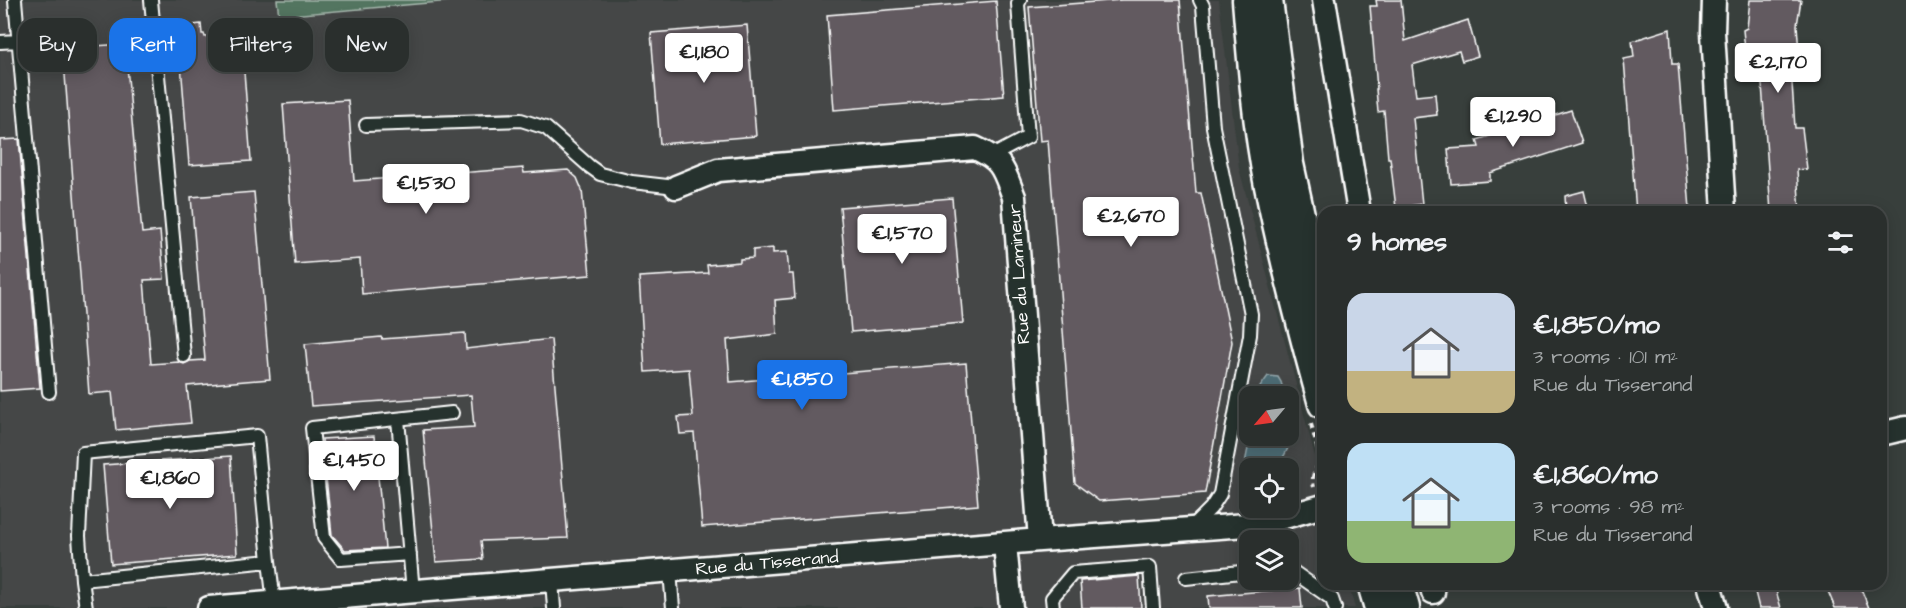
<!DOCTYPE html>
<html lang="en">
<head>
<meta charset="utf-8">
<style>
	:root { --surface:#2a2f2d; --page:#323735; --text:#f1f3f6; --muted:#a5a9aa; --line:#464a49; --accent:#1a73e8 }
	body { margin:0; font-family:"Architects Daughter",sans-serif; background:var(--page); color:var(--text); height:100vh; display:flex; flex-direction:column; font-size:22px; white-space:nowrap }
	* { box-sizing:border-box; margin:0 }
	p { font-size:20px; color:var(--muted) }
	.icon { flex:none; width:33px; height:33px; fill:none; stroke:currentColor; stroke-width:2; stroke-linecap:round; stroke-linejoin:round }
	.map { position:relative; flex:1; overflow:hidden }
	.panel { position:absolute; left:1317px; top:206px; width:570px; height:384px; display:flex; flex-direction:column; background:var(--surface); border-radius:18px; box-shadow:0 3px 15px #0003,0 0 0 2px var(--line) }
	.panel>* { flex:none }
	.hud { position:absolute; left:18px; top:18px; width:570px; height:54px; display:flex; gap:12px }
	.needle { width:39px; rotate:241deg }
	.fabs { position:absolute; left:1239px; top:386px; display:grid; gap:12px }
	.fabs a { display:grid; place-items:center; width:60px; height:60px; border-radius:12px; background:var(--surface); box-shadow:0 3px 15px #0003,0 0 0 2px var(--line); font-size:30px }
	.price { position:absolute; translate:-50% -51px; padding:0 14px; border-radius:6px; background:#fff; color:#222; font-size:20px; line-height:39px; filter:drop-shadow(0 2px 3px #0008) }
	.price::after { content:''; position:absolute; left:50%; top:36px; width:18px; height:14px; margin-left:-9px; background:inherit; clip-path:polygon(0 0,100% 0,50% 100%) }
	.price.current { background:var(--accent); color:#fff }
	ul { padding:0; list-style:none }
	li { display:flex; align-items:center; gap:18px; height:150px; padding:0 30px }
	li span { display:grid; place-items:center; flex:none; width:168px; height:120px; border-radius:18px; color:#555 }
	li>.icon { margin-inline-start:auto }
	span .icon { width:72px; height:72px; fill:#fffc; stroke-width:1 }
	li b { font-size:26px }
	h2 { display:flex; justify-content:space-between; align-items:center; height:72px; padding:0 30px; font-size:26px }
	.pill { padding:0 21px; border-radius:18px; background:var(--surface); box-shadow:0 3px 15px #0003,0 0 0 2px var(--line); font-size:21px; line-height:54px }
	.pill.current { background:var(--accent); color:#fff }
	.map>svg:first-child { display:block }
	.built { fill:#454747; fill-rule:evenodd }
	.green { fill:#537560; stroke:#a9bab0; stroke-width:1.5 }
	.water { fill:#4d6c74; stroke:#94a7ac; stroke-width:1.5 }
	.building { fill:#625a60; stroke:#fff; stroke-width:1.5 }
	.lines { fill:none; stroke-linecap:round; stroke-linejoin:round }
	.service-casing { stroke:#fff; stroke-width:16 }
	.minor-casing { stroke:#fff; stroke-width:27 }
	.tertiary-casing { stroke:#fff; stroke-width:33 }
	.path { stroke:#fff; stroke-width:4; stroke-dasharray:6 4.5; stroke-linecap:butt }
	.service { stroke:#26332d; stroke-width:12 }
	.minor { stroke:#26332d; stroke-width:22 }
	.tertiary { stroke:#26332d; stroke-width:28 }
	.labels { text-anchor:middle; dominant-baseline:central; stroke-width:6; stroke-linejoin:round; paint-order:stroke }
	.street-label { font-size:18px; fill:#fff; stroke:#26332d }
</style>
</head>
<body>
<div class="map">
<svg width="1906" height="608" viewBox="0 0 1906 608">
	<rect width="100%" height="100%" fill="#383f3c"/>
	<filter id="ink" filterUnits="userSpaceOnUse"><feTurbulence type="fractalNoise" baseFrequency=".0167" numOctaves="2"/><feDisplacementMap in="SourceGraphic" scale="12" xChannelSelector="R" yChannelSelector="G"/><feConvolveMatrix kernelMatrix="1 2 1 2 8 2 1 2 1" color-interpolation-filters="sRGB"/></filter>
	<g filter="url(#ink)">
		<path class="built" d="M 0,0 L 277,0 L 279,16 L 463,0 L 1219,0 L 1239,168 L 1323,487 L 1323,584 L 1348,584 L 1355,608 L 0,608 ZM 1250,396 L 1288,396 L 1288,435 L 1250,435 ZM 1250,468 L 1288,468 L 1288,507 L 1250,507 ZM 1250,540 L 1288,540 L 1288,579 L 1250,579 Z"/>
		<path class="green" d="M 277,0 L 463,0 L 279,16 Z"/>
		<path class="water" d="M 1268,376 L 1278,377 L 1281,382 L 1285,396 L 1258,396 L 1260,387 Z
			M 1289,409 C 1296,436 1291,445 1277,468 L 1250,468 L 1249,489 C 1239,476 1248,451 1251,435 L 1288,435 Z"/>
		<path class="building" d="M 1122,0 L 1180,0 L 1196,193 L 1201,193 L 1232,342 L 1205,493 L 1099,501 L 1075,483 L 1048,140 L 1040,141 L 1029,7 Z
			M 1376,0 L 1401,0 L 1405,41 L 1468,20 L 1478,56 L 1462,61 L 1459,51 L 1412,65 L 1416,96 L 1435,94 L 1436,105 L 1437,115 L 1413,118 L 1422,204 L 1396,208 L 1390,158 L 1388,158 L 1384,111 L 1378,112 L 1376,89 L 1377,89 L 1370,6 L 1377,6 Z
			M 1750,0 L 1801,0 L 1797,25 L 1800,67 L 1791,68 L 1795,128 L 1802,128 L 1807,169 L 1797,170 L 1800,212 L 1771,212 L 1761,70 L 1752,70 L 1752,58 L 1746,59 L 1743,30 L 1747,28 Z
			M 996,1 L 1004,96 L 834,110 L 827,15 Z
			M 55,23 L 56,44 L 34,45 L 33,25 Z
			M 201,24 L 202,34 L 204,34 L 205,37 L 241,34 L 251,161 L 189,165 L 179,39 L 184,39 L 183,26 Z
			M 747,25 L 756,136 L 660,144 L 651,33 Z
			M 1670,29 L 1672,64 L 1678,64 L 1690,209 L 1675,212 L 1636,212 L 1624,59 L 1634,57 L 1632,41 Z
			M 125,44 L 142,233 L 160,231 L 164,279 L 144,280 L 151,364 L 179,362 L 184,364 L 190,361 L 205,360 L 191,197 L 254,192 L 270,379 L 187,386 L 191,423 L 116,430 L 112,392 L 89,394 L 63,48 Z
			M 348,100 L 354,181 L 523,168 L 524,173 L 568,170 L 577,178 L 582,190 L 590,275 L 362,294 L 360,259 L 295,264 L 283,104 Z
			M 1571,110 L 1582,143 L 1490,173 L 1490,181 L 1451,184 L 1448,149 L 1479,147 L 1477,140 Z
			M 19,139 L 40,388 L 0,391 L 0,140 Z
			M 1584,191 L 1589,212 L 1566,212 L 1565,196 Z
			M 952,198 L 963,323 L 851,332 L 840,207 Z
			M 773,248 L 773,253 L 787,252 L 789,274 L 793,274 L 795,298 L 775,300 L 777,334 L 727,340 L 730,382 L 966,363 L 978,505 L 702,527 L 694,433 L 680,434 L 678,417 L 693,416 L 689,369 L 645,372 L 639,277 L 708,273 L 707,265 L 740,262 L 740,259 L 753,258 L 753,250 Z
			M 465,333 L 466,349 L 551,339 L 568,538 L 481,541 L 483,559 L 436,562 L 423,430 L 474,427 L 471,395 L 311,406 L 305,344 L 381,337 L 382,339 Z
			M 374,436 L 385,548 L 345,550 L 332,535 L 322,439 Z
			M 231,456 L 237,554 L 111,564 L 103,465 Z
			M 1139,576 L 1141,608 L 1082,608 L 1080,581 Z
			M 1753,584 L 1774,584 L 1781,608 L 1759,608 Z
			M 1825,584 L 1859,584 L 1869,608 L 1835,608 Z
			M 1300,588 L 1302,608 L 1209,608 L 1208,596 Z"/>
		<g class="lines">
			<defs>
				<path id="service" d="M 15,0 L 49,392
					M 151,0 L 184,356
					M 0,42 L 18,41
					M 366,125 L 521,120 L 546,128 L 589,166 L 600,174 L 632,182 L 676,187
					M 992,156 L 1028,137 L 1018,4 L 1020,0
					M 398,419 L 413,592
					M 1190,529 L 1211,508 L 1220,494 L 1250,335 L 1251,314 L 1213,127 L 1203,6 L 1200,0
					M 410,554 L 341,559 L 324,538 L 312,428 L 452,413
					M 1288,568 L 1332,599 L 1335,608
					M 670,571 L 673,608
					M 1186,578 L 1250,571
					M 82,580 L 79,536 L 83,453 L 257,436 L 269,561
					M 552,580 L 554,608
					M 86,608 L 82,580 L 269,561 L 274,603
					M 1053,608 L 1052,598 L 1073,573 L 1150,567 L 1153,608"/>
				<path id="minor" d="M 1324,0 L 1359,212
					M 1714,0 L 1713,32 L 1724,212
					M 676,187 L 718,170 L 975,148 C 1004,161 1003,169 1014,197 L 1040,540
					M 1881,434 L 1906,428
					M 1005,544 L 1011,608
					M 1431,584 L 1433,592
					M 1709,584 L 1716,608
					M 209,608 L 1040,540 L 1260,524 L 1323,506"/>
				<path id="tertiary" d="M 1247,0 C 1252,62 1257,125 1269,186 C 1284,260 1303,332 1323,404
					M 1268,0 L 1289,164 L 1312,270 L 1323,312
					M 1372,584 L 1379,608
					M 1398,584 L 1405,608"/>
			</defs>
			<use href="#service" class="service-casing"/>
			<use href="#minor" class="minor-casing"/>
			<use href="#tertiary" class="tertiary-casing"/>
			<path class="path" d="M 1311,424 L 1321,462 C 1314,470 1311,477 1314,487"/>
			<use href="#service" class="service"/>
			<use href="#minor" class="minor"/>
			<use href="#tertiary" class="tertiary"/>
		</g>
	</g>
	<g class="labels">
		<g class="street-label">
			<text transform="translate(1019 274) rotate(-94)">Rue du Lamineur</text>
			<text transform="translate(767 563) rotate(-5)">Rue du Tisserand</text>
		</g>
	</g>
</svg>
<div class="fabs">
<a><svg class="needle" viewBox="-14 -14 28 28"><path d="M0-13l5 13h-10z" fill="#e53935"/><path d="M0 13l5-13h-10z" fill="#a5a9aa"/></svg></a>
<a><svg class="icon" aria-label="locate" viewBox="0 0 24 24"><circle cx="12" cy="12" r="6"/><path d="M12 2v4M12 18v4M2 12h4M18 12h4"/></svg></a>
<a><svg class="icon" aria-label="layers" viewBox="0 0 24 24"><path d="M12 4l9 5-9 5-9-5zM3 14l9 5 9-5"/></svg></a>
</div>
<b class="price" style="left:704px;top:84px">€1,180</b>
<b class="price" style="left:1778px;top:94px">€2,170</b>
<b class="price" style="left:1513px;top:148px">€1,290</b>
<b class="price" style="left:426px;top:215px">€1,530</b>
<b class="price" style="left:1131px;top:248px">€2,670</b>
<b class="price" style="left:902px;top:265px">€1,570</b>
<b class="price current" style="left:802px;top:411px">€1,850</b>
<b class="price" style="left:354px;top:492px">€1,450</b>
<b class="price" style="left:170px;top:510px">€1,860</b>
<div class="hud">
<a class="pill">Buy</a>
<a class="pill current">Rent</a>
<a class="pill">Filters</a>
<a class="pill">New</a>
</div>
<section class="panel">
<h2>9 homes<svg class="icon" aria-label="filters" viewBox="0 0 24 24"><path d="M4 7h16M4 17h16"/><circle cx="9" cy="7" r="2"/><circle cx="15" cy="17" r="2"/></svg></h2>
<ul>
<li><span style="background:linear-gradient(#c9d6e8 65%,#c2b280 0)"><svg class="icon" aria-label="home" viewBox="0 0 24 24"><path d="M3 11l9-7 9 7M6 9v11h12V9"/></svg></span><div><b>€1,850/mo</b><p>3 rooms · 101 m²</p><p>Rue du Tisserand</p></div></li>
<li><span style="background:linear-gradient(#bfe0f5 65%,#8fb573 0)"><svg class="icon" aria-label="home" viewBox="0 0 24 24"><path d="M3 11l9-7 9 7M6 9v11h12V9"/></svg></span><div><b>€1,860/mo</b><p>3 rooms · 98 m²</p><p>Rue du Tisserand</p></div></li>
</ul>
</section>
</div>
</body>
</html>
